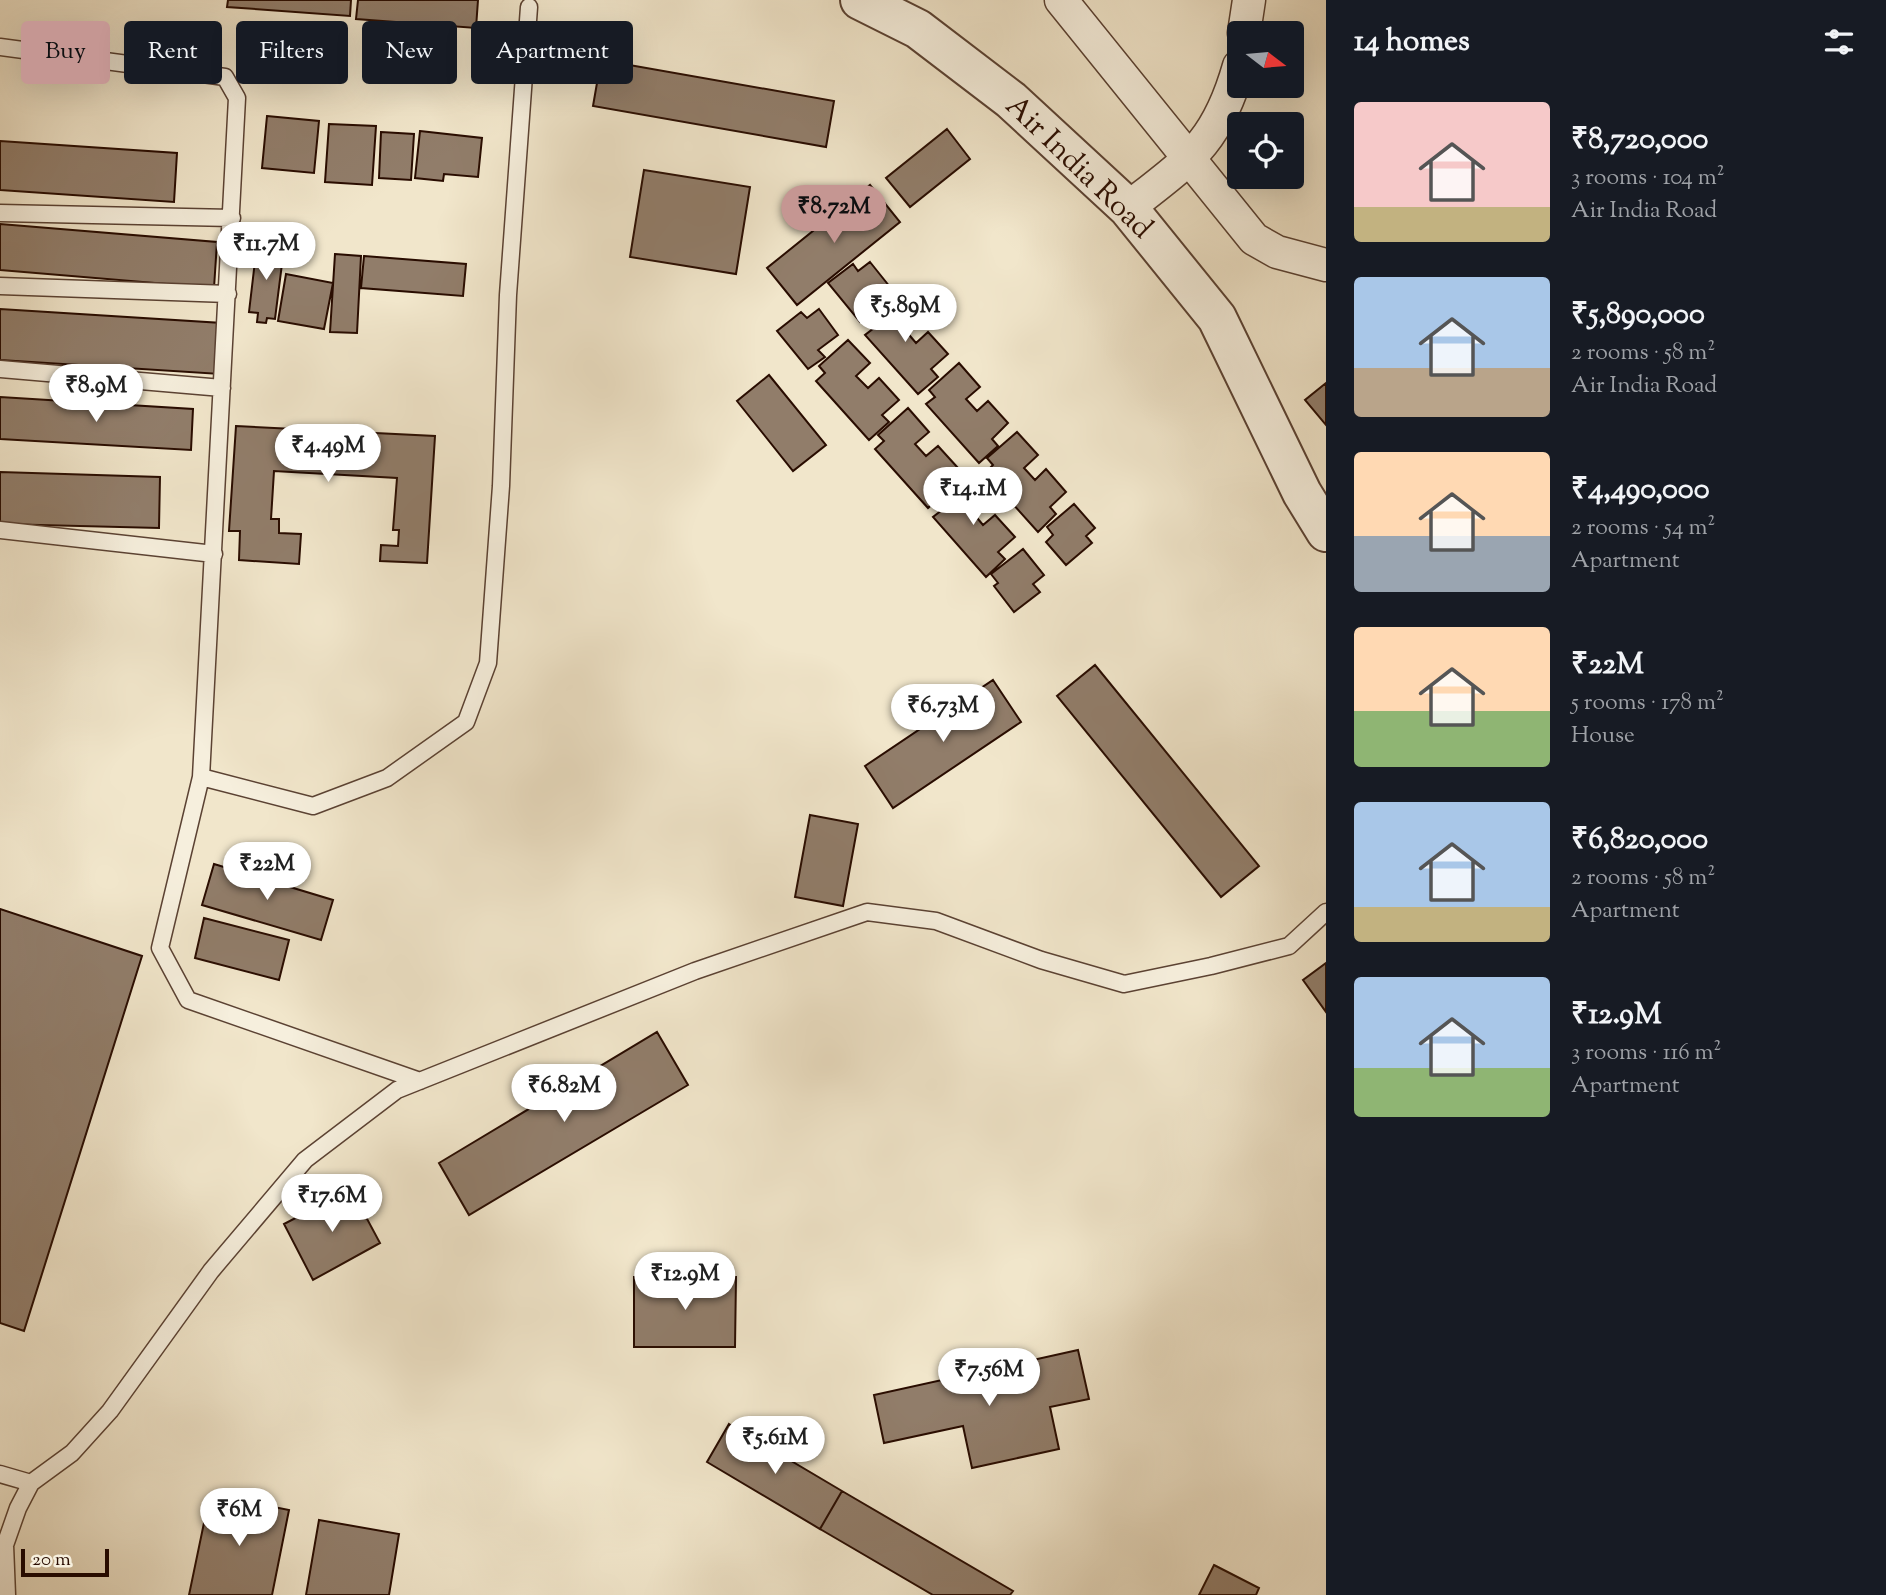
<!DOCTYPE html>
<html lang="en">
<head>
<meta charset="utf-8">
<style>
	:root { --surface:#171b24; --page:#20242c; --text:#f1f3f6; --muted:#9ea1a6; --accent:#c59692 }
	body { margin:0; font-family:"Sorts Mill Goudy",serif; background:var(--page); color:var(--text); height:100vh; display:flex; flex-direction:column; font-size:26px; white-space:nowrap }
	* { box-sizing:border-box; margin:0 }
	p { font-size:23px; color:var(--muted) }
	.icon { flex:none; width:38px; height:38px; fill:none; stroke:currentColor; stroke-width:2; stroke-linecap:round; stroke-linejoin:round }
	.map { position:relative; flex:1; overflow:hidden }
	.drawer { display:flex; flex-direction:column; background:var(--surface); width:560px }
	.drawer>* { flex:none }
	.hud { position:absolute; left:21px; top:21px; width:665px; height:63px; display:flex; gap:14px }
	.needle { width:46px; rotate:106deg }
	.buttons { position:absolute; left:1227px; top:21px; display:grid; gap:14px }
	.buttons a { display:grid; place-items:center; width:77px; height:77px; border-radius:7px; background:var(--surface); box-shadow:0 7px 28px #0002; font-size:35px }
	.scale { position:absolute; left:21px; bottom:18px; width:88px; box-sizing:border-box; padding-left:7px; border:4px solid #290c00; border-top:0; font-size:19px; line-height:24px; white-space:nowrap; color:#290c00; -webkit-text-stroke:5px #f6efdd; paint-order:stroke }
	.price { position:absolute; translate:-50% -60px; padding:0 16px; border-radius:24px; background:#fff; color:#222; font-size:23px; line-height:46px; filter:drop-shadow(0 2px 4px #0008) }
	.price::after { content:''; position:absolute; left:50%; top:42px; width:21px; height:16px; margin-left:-10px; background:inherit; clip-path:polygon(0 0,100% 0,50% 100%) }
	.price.current { background:var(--accent); color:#111 }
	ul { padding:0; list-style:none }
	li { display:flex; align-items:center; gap:21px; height:175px; padding:0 28px }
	li span { display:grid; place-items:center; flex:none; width:196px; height:140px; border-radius:7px; color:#555 }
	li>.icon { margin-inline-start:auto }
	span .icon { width:84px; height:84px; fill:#fffc; stroke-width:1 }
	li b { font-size:30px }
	h2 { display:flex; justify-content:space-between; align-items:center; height:84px; padding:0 28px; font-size:30px }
	.chip { padding:0 24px; border-radius:7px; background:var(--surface); box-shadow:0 7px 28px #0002; font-size:24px; line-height:63px }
	.chip.current { background:var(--accent); color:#111 }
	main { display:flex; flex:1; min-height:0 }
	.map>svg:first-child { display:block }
	.building { fill:#917d6a; stroke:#290c00; stroke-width:2 }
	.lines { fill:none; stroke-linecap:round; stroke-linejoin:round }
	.service-casing { stroke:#5b4233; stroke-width:19 }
	.minor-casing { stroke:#5b4233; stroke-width:35 }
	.tertiary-casing { stroke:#5b4233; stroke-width:42 }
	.service { stroke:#f6efdd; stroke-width:16 }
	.minor { stroke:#f6efdd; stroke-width:32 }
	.tertiary { stroke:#f6efdd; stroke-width:38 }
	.labels { text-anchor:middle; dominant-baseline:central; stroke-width:5; stroke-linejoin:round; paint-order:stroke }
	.street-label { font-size:30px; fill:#290c00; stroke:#f6efdd }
</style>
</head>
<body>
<main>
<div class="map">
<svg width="1326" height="1595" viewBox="0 0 1326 1595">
	<rect width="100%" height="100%" fill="#f1e6cb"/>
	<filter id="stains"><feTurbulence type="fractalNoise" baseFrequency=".00286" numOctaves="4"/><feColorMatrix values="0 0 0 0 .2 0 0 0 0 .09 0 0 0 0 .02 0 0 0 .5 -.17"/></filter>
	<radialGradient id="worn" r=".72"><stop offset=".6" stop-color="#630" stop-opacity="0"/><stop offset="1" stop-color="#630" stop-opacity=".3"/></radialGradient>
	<path class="building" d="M 228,0 L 351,0 L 350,16 L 227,7 Z
		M 358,0 L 478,0 L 476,28 L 356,19 Z
		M 601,60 L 834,101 L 826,147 L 593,106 Z
		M 267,116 L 319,121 L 314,173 L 262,168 Z
		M 329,124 L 376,126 L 372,185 L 325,182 Z
		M 947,129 L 970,159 L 910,207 L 886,178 Z
		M 420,131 L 482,138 L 478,177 L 444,174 L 443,181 L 415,178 Z
		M 381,132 L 414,134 L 411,180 L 379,178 Z
		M 0,141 L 177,153 L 174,202 L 0,190 Z
		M 644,170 L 750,187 L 736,274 L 630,257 Z
		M 870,185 L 900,222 L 797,305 L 767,268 Z
		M 0,224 L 217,242 L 214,288 L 0,270 Z
		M 257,244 L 284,248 L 275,319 L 267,318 L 266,323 L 257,322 L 258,313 L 249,312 Z
		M 335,254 L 361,256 L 357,333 L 330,332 Z
		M 364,256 L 466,264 L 463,296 L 361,288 Z
		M 870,262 L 890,287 L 870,302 L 876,310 L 860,322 L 828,283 L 853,264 L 858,271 Z
		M 286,274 L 333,283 L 324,329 L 278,321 Z
		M 897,294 L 919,318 L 905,330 L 916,343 L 928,332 L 948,354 L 931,369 L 938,377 L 918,394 L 865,335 L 874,328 L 868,321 Z
		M 0,309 L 222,323 L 220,374 L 0,360 Z
		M 819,309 L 838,335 L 818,350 L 825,357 L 808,369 L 777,331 L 801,312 L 807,318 Z
		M 848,340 L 870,363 L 856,376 L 868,388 L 879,378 L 899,400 L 882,415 L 889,422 L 869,440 L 816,381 L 825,373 L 819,366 Z
		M 959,363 L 980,387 L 966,399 L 977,411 L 988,401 L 1008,423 L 992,439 L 998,446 L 979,463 L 926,404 L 935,397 L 929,390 Z
		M 769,375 L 826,445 L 793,471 L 737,401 Z
		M 1326,383 L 1326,425 L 1305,400 Z
		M 0,397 L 193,409 L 191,450 L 0,439 Z
		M 908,408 L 929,432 L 915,444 L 926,456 L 938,446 L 958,468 L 941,483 L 948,490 L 928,508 L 875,449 L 884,441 L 878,435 Z
		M 236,426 L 435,436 L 427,563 L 380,561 L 381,545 L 398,546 L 399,530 L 393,530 L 397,478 L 274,471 L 271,519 L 279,519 L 279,533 L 301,534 L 299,564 L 239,560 L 240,531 L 229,531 Z
		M 1017,432 L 1038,455 L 1024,468 L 1035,480 L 1046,469 L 1066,492 L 1050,507 L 1056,514 L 1038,532 L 985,473 L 993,465 L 987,458 Z
		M 0,472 L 160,477 L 159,528 L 0,524 Z
		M 965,477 L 986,500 L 973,513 L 983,525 L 995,515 L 1015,537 L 998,552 L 1005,559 L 986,577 L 933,517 L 942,510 L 935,503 Z
		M 1074,504 L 1095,528 L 1086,536 L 1092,543 L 1066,565 L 1046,542 L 1053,535 L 1047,527 Z
		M 1023,549 L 1044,575 L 1033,584 L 1040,592 L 1014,612 L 994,586 L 998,583 L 991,574 Z
		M 1095,665 L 1259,866 L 1221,897 L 1057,696 Z
		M 993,680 L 1021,722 L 893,808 L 865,766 Z
		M 810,815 L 858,824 L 843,906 L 795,897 Z
		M 214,864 L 333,900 L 321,940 L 202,905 Z
		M 0,909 L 142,956 L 24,1331 L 0,1323 Z
		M 204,918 L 289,940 L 279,980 L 195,958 Z
		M 1326,963 L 1326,1012 L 1303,980 Z
		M 657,1032 L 688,1085 L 469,1215 L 439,1163 Z
		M 351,1189 L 380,1243 L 313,1280 L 284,1224 Z
		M 634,1277 L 736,1277 L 735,1347 L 634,1347 Z
		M 1078,1350 L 1089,1399 L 1050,1407 L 1059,1449 L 972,1468 L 963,1426 L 884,1443 L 874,1395 Z
		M 729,1424 L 842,1491 L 820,1529 L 707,1462 Z
		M 842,1491 L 1013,1591 L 1010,1595 L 933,1595 L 820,1529 Z
		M 210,1494 L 289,1510 L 272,1595 L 189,1595 Z
		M 319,1520 L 399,1534 L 389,1595 L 306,1595 Z
		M 1214,1565 L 1259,1588 L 1256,1595 L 1199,1595 Z"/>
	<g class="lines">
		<defs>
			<path id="service" d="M 0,47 L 225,77 L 237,98 L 201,777 L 160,948 L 188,1000 L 420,1081
				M 0,213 L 232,218
				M 0,286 L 228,294
				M 0,369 L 222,388
				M 0,530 L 214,554
				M 201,777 L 313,806 L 387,778 L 466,722 L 488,663 L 501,486 L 508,295 L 529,7
				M 0,1474 L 31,1483
				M 7,1595 L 5,1545 L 18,1508 L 31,1483 L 72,1453 L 110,1411 L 211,1271 L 305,1160 L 397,1090 L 695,971 L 867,912 L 936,921 L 1041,960 L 1124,984 L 1211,966 L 1289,946 L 1326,912"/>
			<path id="minor" d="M 1061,0 L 1254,239 L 1277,252 L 1326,265
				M 1244,33 L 1249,0
				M 1128,208 C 1189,160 1217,144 1239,66"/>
			<path id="tertiary" d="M 860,0 L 918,29 L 1011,100 L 1128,208 L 1217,318 L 1302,493 L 1326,532"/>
		</defs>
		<use href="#service" class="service-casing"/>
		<use href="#minor" class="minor-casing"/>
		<use href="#tertiary" class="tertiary-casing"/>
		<use href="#service" class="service"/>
		<use href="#minor" class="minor"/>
		<use href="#tertiary" class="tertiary"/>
	</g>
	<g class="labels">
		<g class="street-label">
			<text transform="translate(1078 168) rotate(44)">Air India Road</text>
		</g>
	</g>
	<rect width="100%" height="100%" filter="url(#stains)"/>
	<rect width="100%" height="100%" fill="url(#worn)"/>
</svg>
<div class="buttons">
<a><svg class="needle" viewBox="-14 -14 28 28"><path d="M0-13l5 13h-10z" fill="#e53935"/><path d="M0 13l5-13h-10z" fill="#9ea1a6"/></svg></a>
<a><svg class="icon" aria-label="locate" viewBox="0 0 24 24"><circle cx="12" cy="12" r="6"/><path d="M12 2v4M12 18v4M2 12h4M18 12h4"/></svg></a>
</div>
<div class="scale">20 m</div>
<b class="price current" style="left:834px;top:245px">₹8.72M</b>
<b class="price" style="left:266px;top:282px">₹11.7M</b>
<b class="price" style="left:905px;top:344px">₹5.89M</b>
<b class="price" style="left:96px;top:424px">₹8.9M</b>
<b class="price" style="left:328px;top:484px">₹4.49M</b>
<b class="price" style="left:973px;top:527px">₹14.1M</b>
<b class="price" style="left:943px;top:744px">₹6.73M</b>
<b class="price" style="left:267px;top:902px">₹22M</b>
<b class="price" style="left:564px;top:1124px">₹6.82M</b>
<b class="price" style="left:332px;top:1234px">₹17.6M</b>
<b class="price" style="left:685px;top:1312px">₹12.9M</b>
<b class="price" style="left:989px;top:1408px">₹7.56M</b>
<b class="price" style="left:775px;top:1476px">₹5.61M</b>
<b class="price" style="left:239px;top:1548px">₹6M</b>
<div class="hud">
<a class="chip current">Buy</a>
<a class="chip">Rent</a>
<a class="chip">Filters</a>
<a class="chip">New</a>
<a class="chip">Apartment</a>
</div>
</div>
<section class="drawer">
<h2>14 homes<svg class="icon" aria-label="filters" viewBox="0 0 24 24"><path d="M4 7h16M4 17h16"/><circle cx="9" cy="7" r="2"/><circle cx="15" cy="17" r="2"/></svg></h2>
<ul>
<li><span style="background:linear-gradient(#f6c9c9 75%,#c2b280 0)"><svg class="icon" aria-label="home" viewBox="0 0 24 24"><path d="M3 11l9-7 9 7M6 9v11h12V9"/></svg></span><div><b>₹8,720,000</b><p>3 rooms · 104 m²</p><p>Air India Road</p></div></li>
<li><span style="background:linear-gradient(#a9c7e8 65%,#b9a48a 0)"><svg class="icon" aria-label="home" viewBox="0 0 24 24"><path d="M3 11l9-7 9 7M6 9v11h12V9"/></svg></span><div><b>₹5,890,000</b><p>2 rooms · 58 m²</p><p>Air India Road</p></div></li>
<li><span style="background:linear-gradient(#ffd9b3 60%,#9aa5b1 0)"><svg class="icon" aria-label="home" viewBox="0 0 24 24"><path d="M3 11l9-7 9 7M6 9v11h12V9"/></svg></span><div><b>₹4,490,000</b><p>2 rooms · 54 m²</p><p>Apartment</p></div></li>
<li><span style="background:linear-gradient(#ffd9b3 60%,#8fb573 0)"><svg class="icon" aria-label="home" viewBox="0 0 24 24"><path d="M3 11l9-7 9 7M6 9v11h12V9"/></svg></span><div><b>₹22M</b><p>5 rooms · 178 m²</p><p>House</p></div></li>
<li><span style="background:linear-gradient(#a9c7e8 75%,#c2b280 0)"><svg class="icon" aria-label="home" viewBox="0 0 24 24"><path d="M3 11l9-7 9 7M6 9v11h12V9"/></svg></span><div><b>₹6,820,000</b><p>2 rooms · 58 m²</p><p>Apartment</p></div></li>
<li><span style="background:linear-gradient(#a9c7e8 65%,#8fb573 0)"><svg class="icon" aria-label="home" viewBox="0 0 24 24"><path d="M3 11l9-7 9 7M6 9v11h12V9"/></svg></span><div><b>₹12.9M</b><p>3 rooms · 116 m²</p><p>Apartment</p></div></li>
</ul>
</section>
</main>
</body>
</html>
